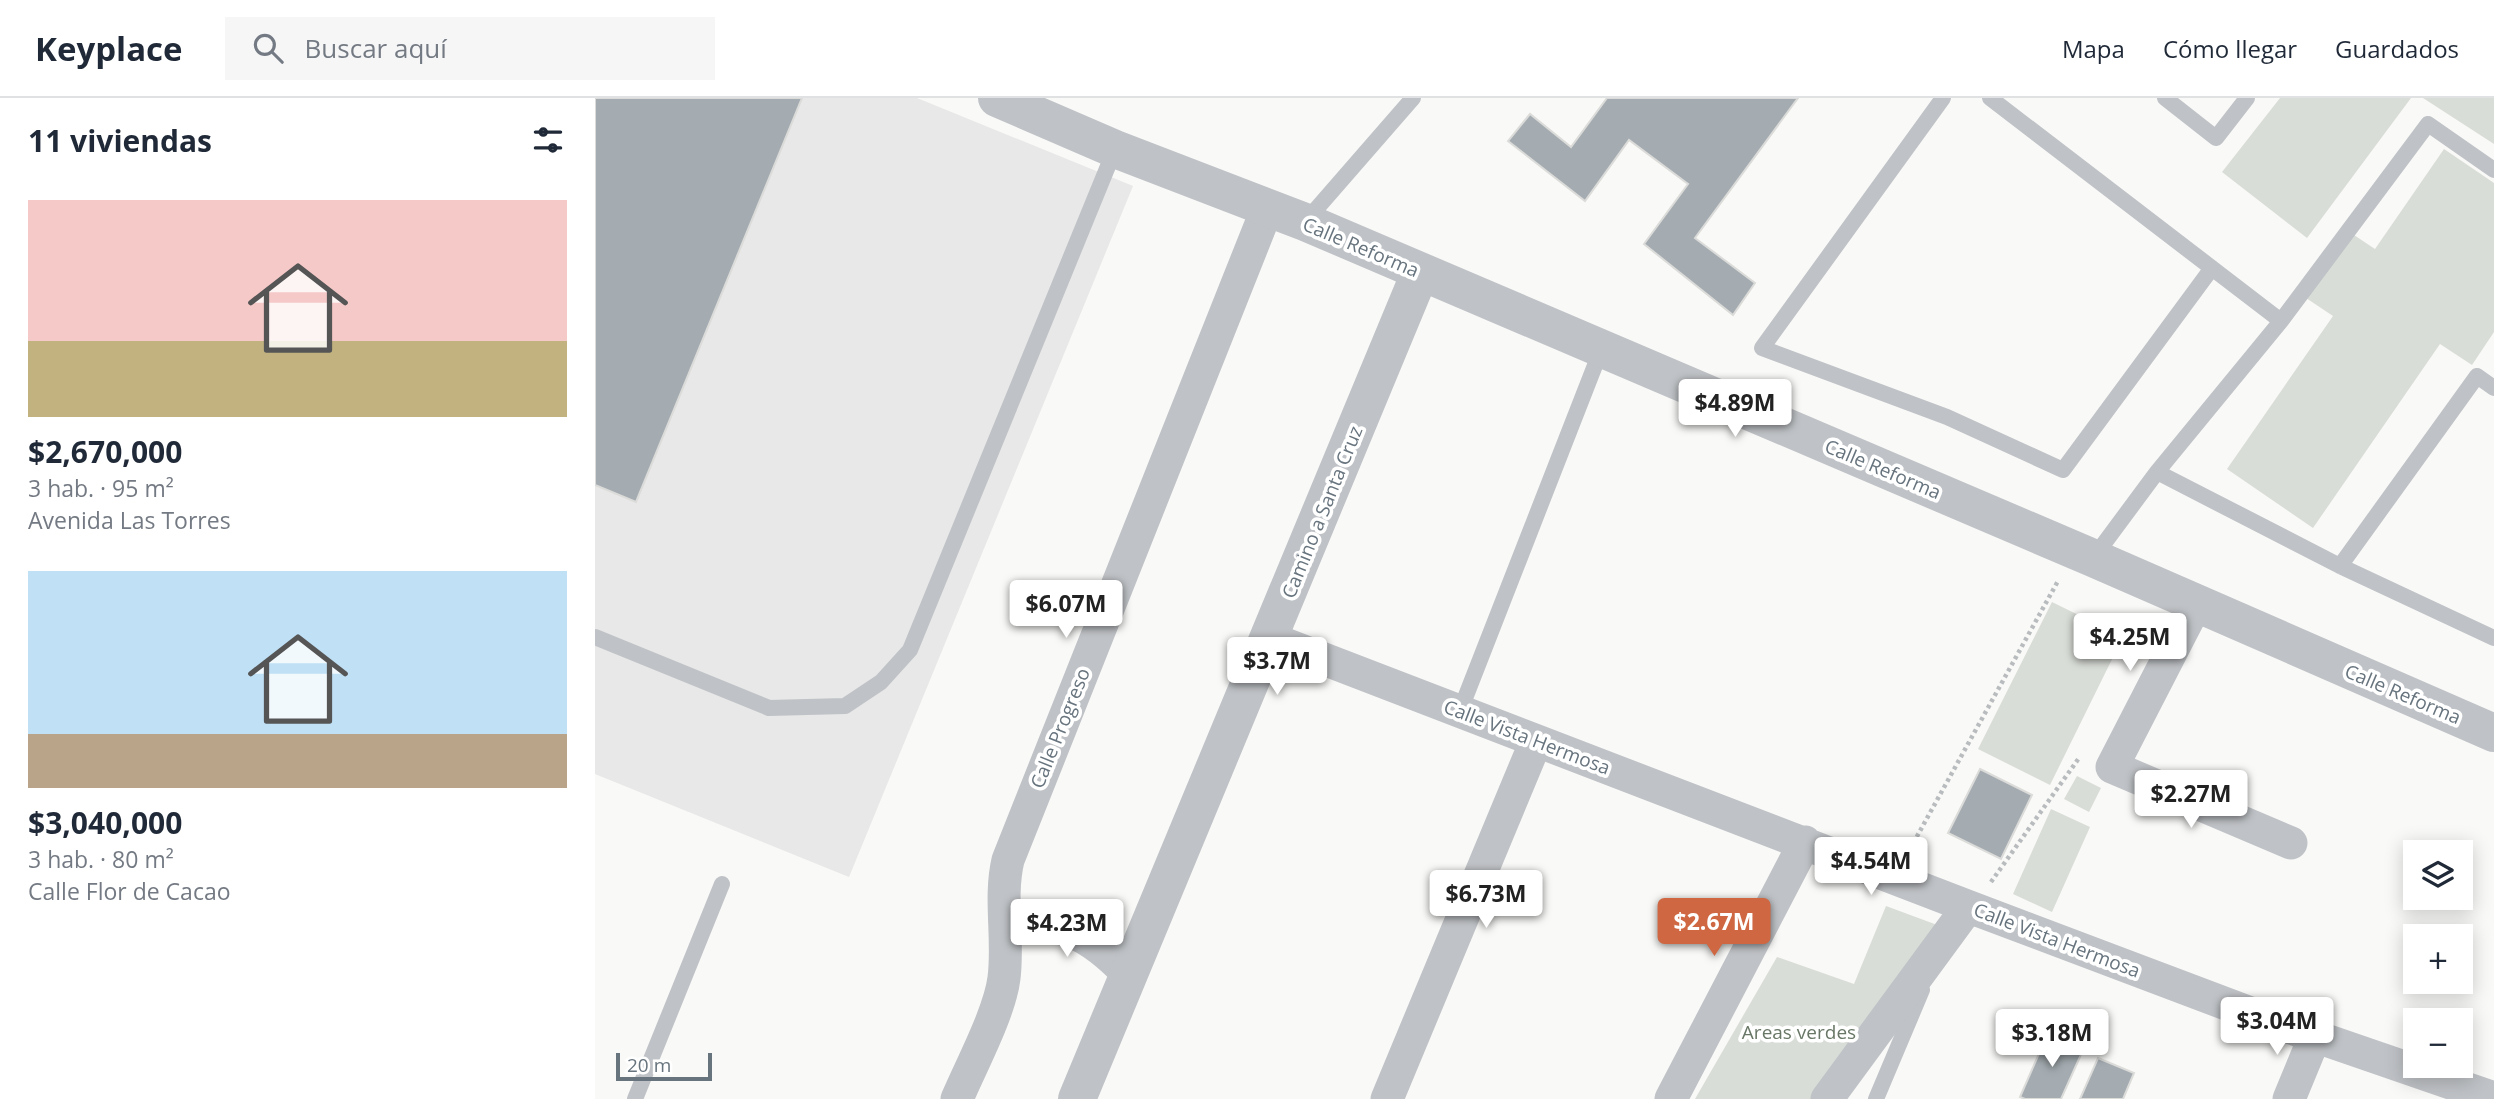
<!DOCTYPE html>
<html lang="es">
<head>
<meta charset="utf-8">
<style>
	:root { --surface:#fff; --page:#f6f6f7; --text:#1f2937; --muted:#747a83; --line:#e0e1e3; --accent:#ce6742 }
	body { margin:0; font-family:"Open Sans",sans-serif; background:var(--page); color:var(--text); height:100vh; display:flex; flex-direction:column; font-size:26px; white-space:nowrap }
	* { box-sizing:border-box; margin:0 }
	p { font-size:23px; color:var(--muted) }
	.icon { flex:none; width:38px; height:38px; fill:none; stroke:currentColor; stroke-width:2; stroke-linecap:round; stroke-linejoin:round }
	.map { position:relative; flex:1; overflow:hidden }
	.side { display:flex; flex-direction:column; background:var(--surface); width:595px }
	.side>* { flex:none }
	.fabs { position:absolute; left:1808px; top:742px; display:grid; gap:14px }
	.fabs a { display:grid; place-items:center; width:70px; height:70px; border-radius:0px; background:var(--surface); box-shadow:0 4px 18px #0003; font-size:35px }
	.scale { position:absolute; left:21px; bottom:18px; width:96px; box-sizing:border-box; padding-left:7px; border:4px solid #67747e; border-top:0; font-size:19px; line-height:24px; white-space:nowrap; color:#67747e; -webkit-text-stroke:5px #fff; paint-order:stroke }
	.price { position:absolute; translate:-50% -60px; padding:0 16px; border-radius:7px; background:#fff; color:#222; font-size:23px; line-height:46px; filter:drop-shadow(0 2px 4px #0008) }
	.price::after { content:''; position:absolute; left:50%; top:42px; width:21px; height:16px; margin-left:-10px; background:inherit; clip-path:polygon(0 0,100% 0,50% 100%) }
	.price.current { background:var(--accent); color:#fff }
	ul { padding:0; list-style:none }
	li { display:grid; align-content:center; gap:14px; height:371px; padding:0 28px }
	li span { display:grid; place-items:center; height:217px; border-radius:0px; color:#555 }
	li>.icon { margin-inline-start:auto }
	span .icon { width:126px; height:126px; fill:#fffc; stroke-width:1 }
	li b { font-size:30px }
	h2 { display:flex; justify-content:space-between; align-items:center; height:84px; padding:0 28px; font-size:30px }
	header { display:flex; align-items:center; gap:42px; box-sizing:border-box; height:98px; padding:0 35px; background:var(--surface); border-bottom:2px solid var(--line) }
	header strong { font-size:33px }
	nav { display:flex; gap:38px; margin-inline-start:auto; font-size:24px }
	.search { width:490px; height:63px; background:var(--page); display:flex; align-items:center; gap:18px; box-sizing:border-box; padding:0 24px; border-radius:0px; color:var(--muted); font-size:26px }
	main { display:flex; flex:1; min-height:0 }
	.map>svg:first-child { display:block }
	.built { fill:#e7e8e7 }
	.green { fill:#d9ddd7 }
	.building { fill:#a4acb1; stroke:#dbdbd9; stroke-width:2 }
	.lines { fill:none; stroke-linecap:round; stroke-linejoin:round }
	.path { stroke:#b9bcbe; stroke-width:4.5; stroke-dasharray:3.5 3.5; stroke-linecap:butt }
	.service { stroke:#bfc2c6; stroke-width:16 }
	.minor { stroke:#bfc2c6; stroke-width:33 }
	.tertiary { stroke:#bfc2c6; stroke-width:38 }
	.labels { text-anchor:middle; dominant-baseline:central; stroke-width:7; stroke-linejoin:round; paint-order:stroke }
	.street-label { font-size:19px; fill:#67747e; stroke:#fff }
	.park-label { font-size:19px; fill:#687766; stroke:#fff }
</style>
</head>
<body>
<header>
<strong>Keyplace</strong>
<div class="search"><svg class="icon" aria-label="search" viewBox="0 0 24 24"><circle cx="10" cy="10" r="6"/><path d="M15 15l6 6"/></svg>Buscar aquí</div>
<nav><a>Mapa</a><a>Cómo llegar</a><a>Guardados</a></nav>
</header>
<main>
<section class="side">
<h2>11 viviendas<svg class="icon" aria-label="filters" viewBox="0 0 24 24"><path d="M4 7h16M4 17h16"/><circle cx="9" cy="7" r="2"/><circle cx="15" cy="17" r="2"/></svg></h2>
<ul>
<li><span style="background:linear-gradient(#f6c9c9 65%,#c2b280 0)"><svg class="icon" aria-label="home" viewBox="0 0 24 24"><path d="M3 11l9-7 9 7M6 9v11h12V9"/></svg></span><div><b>$2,670,000</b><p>3 hab. · 95 m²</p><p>Avenida Las Torres</p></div></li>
<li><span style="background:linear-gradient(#bfe0f5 75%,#b9a48a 0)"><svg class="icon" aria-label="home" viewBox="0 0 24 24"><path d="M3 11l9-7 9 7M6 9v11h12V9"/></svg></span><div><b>$3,040,000</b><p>3 hab. · 80 m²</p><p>Calle Flor de Cacao</p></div></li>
</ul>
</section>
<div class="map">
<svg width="1899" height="1001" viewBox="0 0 1899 1001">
	<rect width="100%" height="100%" fill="#f9f9f7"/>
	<path class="built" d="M 0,0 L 322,0 L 538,88 L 254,779 L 0,676 Z"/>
	<path class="green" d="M 1685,0 L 1816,0 L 1712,140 L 1627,74 Z
		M 1828,0 L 1899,0 L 1899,46 Z
		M 1849,51 L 1899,85 L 1899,234 L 1877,267 L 1845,246 L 1718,430 L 1632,371 L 1738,218 L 1711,200 L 1756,135 L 1780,151 Z
		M 1457,504 L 1528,539 L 1455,687 L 1383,651 Z
		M 1482,678 L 1506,690 L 1494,714 L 1469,701 Z
		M 1456,711 L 1495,729 L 1457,814 L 1418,796 Z
		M 1291,808 L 1345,828 L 1225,1001 L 1100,1001 L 1182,859 L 1259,886 Z"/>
	<path class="building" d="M 0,0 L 207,0 L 41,404 L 0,387 Z
		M 1012,0 L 1203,0 L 1100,140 L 1160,185 L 1138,217 L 1049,146 L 1093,86 L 1034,42 L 990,103 L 913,43 L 935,16 L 976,49 Z
		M 1385,671 L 1437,697 L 1406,761 L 1353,735 Z
		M 1453,935 L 1489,950 L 1466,1001 L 1430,1001 L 1425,999 Z
		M 1503,960 L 1539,975 L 1528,1001 L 1485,1001 Z"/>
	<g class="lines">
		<path class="path" d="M 1315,751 L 1463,483
			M 1396,784 L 1484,660"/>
		<path class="service" d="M 1348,0 L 1167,250 L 1352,319 L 1468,372 L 1617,170
			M 1395,0 L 1686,223
			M 1570,0 L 1621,40 L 1652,0
			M 1899,72 L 1833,26 L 1686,223 L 1562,374 L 1745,468 L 1899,540
			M 710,124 L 818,0
			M 1499,459 L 1562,374
			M 1745,468 L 1882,278 L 1899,290
			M 0,539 L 174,610 L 250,608 L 286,584 L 315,552 L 520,51
			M 865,613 L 1006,252
			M 40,1001 L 127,786
			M 1281,1001 L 1327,892"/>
		<path class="minor" d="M 1601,506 L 1517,669 L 1696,745
			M 674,540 L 1377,810 L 1687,927 L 1899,1000
			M 412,834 C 465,818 496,838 533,876
			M 362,1001 C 376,968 405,914 409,880 C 414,840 404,800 413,762 L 672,111
			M 792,1001 L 941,643
			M 1076,1001 L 1210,744
			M 1232,1001 L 1373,809
			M 1694,1001 L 1720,938"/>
		<path class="tertiary" d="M 402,0 L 520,51 L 710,124 L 1498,460 L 1899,635
			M 482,1001 L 825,175"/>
	</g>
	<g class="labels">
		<g class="street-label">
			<text transform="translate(766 149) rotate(23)">Calle Reforma</text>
			<text transform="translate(1288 371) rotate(23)">Calle Reforma</text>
			<text transform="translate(727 414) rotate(-68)">Camino a Santa Cruz</text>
			<text transform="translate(1808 596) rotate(23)">Calle Reforma</text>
			<text transform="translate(465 630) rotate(-68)">Calle Progreso</text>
			<text transform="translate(932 639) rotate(21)">Calle Vista Hermosa</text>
			<text transform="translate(1462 842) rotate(21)">Calle Vista Hermosa</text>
		</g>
		<g class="park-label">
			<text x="1204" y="934">Areas verdes</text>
		</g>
	</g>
</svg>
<div class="fabs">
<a><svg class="icon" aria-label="layers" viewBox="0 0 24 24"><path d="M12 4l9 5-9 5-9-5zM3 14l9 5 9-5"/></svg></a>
<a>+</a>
<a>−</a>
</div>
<div class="scale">20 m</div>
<b class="price" style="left:1140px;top:341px">$4.89M</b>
<b class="price" style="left:471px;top:542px">$6.07M</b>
<b class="price" style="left:1535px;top:575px">$4.25M</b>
<b class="price" style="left:682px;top:599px">$3.7M</b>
<b class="price" style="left:1596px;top:732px">$2.27M</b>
<b class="price" style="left:1276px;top:799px">$4.54M</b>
<b class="price" style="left:891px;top:832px">$6.73M</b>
<b class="price current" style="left:1119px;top:860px">$2.67M</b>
<b class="price" style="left:472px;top:861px">$4.23M</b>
<b class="price" style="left:1682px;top:959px">$3.04M</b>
<b class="price" style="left:1457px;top:971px">$3.18M</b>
</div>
</main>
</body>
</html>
